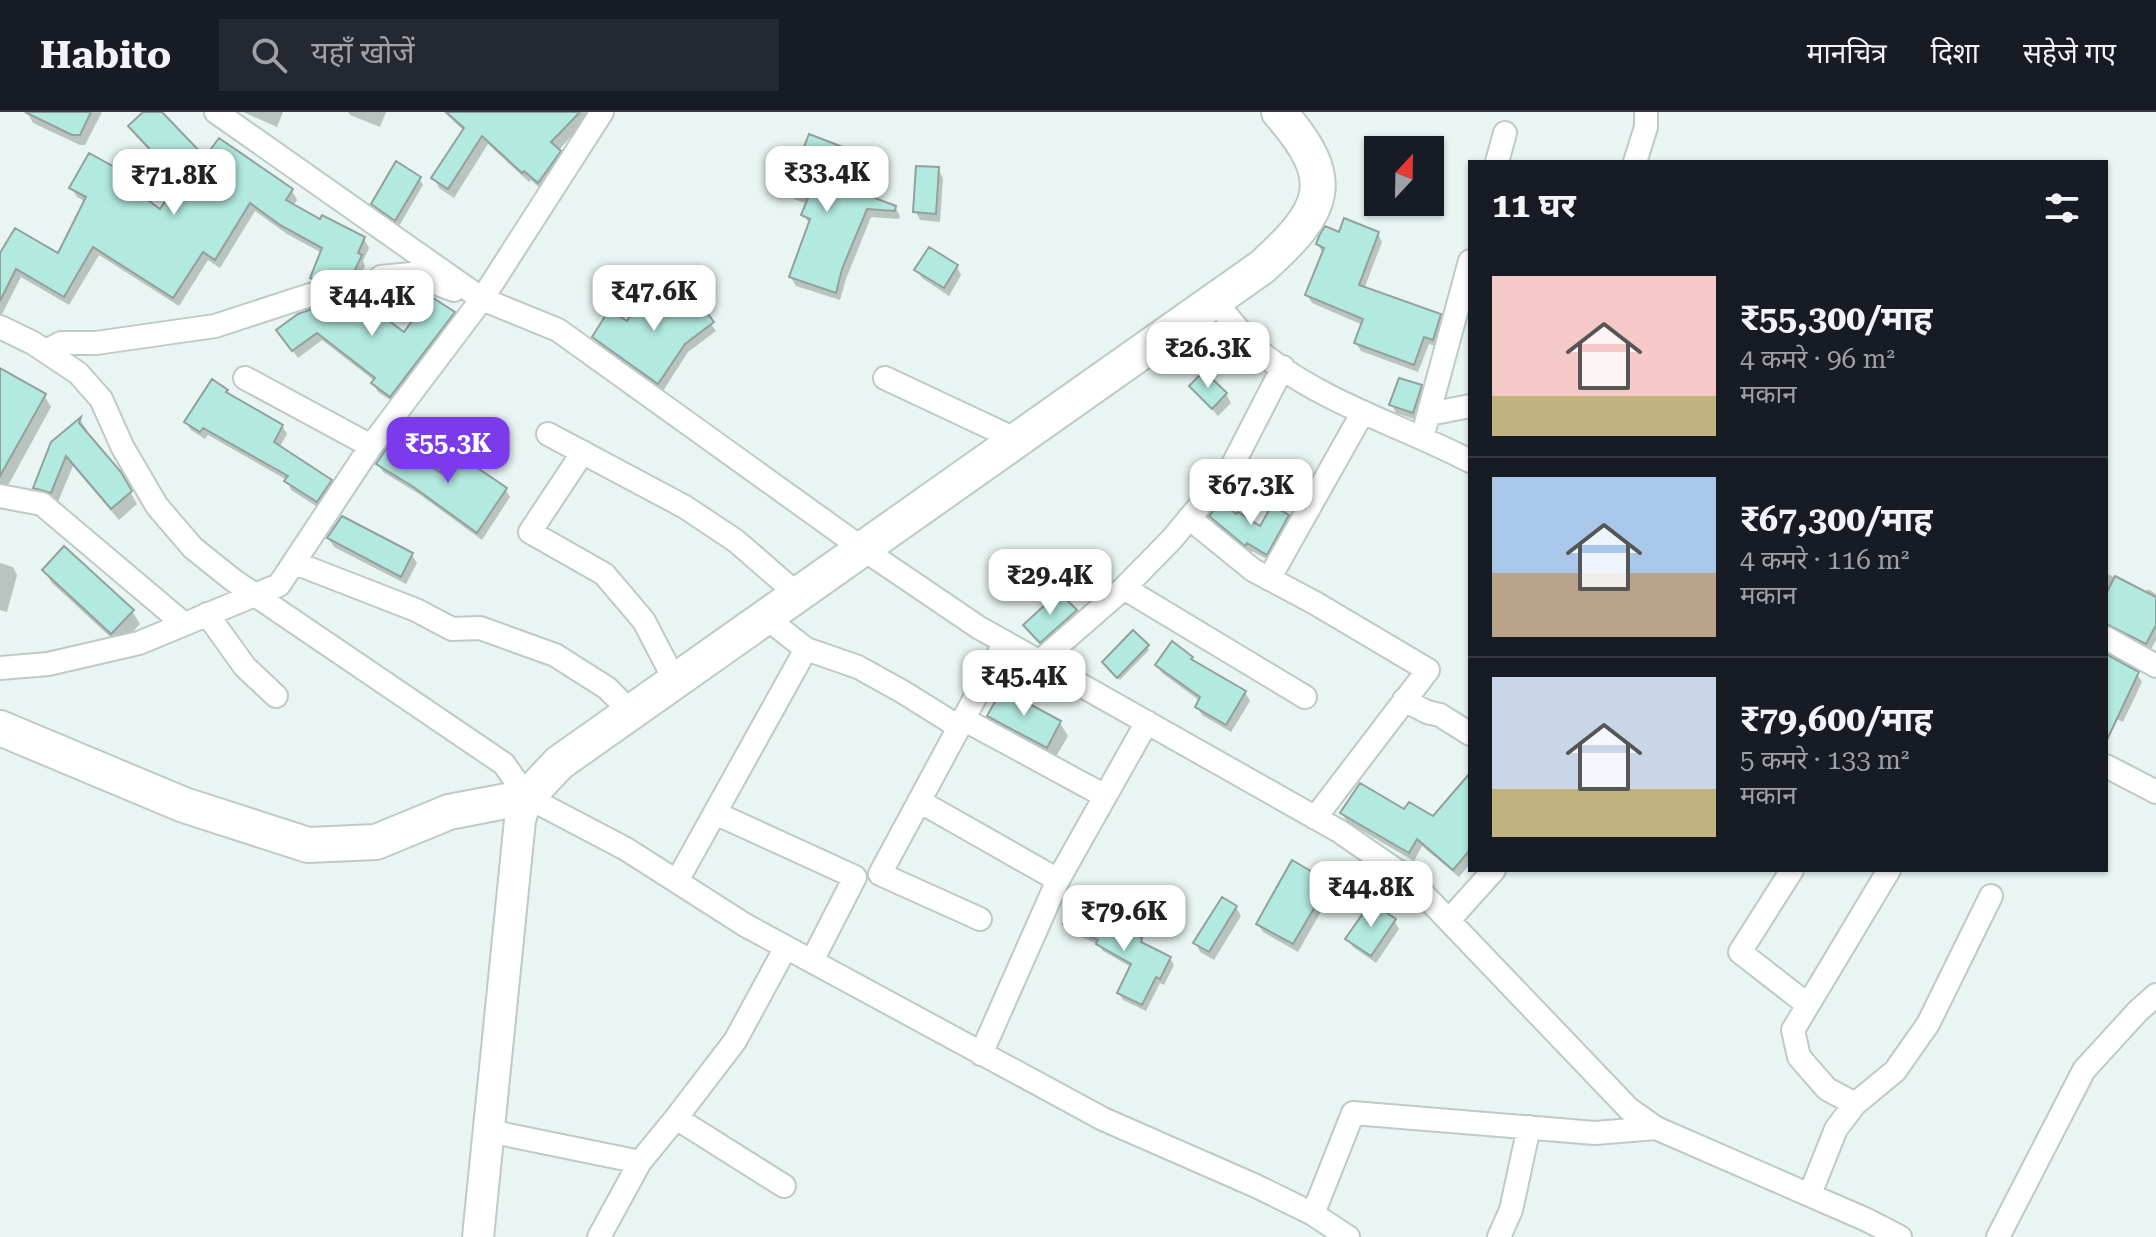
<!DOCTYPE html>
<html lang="hi">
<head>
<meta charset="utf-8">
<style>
	:root { --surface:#171b24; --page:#242831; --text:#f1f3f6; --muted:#9ea1a6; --line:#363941; --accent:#7c3aed }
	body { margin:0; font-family:"Roboto Serif","Noto Sans Devanagari",serif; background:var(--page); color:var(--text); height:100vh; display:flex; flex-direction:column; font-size:30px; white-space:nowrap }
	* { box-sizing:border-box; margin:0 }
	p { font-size:26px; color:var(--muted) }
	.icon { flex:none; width:44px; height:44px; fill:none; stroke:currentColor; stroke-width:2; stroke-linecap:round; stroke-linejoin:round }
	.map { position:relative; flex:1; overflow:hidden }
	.drawer { position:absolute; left:1468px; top:48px; width:640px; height:712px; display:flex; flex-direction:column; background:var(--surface); border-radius:0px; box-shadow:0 2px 6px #0004 }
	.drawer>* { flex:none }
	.needle { width:52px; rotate:22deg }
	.tools { position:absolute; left:1364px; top:24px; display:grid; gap:16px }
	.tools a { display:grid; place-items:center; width:80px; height:80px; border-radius:0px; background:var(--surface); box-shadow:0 2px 6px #0004; font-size:40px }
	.price { position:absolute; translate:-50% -68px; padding:0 18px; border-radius:16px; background:#fff; color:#222; font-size:26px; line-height:52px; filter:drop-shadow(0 2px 4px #0008) }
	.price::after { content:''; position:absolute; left:50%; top:48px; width:24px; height:18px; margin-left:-12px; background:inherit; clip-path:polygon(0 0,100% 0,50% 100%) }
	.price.selected { background:var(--accent); color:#fff }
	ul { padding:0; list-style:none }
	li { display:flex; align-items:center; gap:24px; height:200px; padding:0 24px }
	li+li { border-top:2px solid var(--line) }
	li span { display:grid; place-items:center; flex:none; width:224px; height:160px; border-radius:0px; color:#555 }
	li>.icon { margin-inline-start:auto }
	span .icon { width:96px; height:96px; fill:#fffc; stroke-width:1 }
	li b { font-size:34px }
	h2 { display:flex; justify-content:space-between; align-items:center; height:96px; padding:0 24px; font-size:34px }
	header { display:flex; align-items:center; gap:48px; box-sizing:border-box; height:112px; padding:0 40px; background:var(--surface); border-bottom:2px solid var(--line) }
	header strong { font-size:38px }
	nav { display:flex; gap:44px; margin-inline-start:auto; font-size:28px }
	.search { width:560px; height:72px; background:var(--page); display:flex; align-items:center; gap:20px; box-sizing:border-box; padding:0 28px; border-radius:0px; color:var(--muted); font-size:30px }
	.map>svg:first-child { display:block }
	.shadow { fill:#0003 }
	.building { fill:#b3eadf; stroke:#93a09d; stroke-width:2 }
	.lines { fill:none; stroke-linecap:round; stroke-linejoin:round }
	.street-casing { stroke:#bdcac7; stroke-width:26 }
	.secondary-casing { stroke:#bdcac7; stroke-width:34 }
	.primary-casing { stroke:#bdcac7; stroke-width:38 }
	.street { stroke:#fff; stroke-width:22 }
	.secondary { stroke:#fff; stroke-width:30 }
	.primary { stroke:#fff; stroke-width:34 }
</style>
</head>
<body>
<header>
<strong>Habito</strong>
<div class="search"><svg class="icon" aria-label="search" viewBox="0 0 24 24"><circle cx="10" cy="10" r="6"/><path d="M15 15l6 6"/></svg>यहाँ खोजें</div>
<nav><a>मानचित्र</a><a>दिशा</a><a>सहेजे गए</a></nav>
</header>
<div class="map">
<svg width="2156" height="1125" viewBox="0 0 2156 1125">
	<rect width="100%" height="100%" fill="#e8f5f2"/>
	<path class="shadow" d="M 27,0 L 102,0 L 85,33 L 80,33 L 33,11 Z
		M 146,0 L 159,0 L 205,49 L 292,79 L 297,88 L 293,94 L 321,109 L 364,127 L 369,136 L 363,149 L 365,154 L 355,177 L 318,175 L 312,166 L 322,141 L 287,122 L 255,99 L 220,156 L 208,148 L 179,194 L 99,143 L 69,193 L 21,165 L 0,206 L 0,144 L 59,144 L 86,90 L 77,85 L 72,76 L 123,63 L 129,72 L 128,76 L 160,100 L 180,71 L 136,24 L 130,15 Z
		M 243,0 L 283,0 L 277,15 Z
		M 348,0 L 386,0 L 380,15 L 350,3 Z
		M 444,0 L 598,0 L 584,10 L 558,39 L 565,50 L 544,80 L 531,68 L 529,70 L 488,32 L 454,86 L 439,76 L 434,66 L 464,19 Z
		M 847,39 L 852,47 L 840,75 L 895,95 L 900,104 L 899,107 L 871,105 L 846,167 L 840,188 L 796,174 L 791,165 L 810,112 L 803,103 L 808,92 L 794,87 L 789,78 Z
		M 938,57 L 943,66 L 940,110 L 920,108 L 916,100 Z
		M 419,66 L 423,73 L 399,114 L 377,99 L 373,92 Z
		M 1340,122 L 1378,122 L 1382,130 L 1364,177 L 1440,204 L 1444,212 L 1438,235 L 1429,232 L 1418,260 L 1361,239 L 1356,231 L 1363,213 L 1312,191 L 1307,183 L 1322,140 L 1318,132 Z
		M 957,155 L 961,163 L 949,184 L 922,166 L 917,158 Z
		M 686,177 L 716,219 L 688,240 L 663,279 L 599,233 L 595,226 L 667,198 Z
		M 454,201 L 458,209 L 396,292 L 378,280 L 373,271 L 375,269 L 322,228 L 298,246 L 279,218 L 404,223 Z
		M 0,264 L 44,283 L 51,295 L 5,379 L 0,376 Z
		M 213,270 L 229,284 L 282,314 L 287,322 L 279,336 L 330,369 L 335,378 L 322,398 L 291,378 L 287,368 L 208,323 L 205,327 L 191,318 L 186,310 Z
		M 1192,274 L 1226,282 L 1231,291 L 1218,304 Z
		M 1420,275 L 1425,283 L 1417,308 L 1396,301 L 1392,293 Z
		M 80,308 L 87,318 L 85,322 L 119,361 L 137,392 L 119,408 L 73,354 L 57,392 L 42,388 L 35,376 L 53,331 Z
		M 379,352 L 505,377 L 510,385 L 482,428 L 419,382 L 383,360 Z
		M 1212,404 L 1261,417 L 1288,404 L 1293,412 L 1272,450 L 1252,439 L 1251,441 L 1216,413 Z
		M 329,427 L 412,443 L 417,451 L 406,472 L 334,435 Z
		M 0,451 L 13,455 L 17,463 L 7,500 L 0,498 Z
		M 44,458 L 132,499 L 140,512 L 120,534 L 52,471 Z
		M 2106,461 L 2145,481 L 2148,477 L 2156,482 L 2156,528 L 2150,539 L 2106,521 Z
		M 1059,483 L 1080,508 L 1046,538 L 1026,514 Z
		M 1147,534 L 1149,538 L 1120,568 L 1106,554 Z
		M 2106,544 L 2137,562 L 2142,570 L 2123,610 L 2117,607 L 2106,627 Z
		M 1192,546 L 1195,552 L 1245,580 L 1250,589 L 1231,620 L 1202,603 L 1197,595 L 1200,589 L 1162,561 L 1157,553 Z
		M 989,604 L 1060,611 L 1068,624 L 1054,648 L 997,617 Z
		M 1470,681 L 1470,752 L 1459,765 L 1422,734 L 1414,749 L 1347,710 L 1342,701 L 1405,700 L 1433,706 Z
		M 1325,770 L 1330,778 L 1321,792 L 1323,796 L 1298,840 L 1263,820 L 1258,812 Z
		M 1236,795 L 1241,804 L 1214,848 L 1200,840 L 1196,831 Z
		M 1394,808 L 1399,817 L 1376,851 L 1353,835 L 1348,827 Z
		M 1065,812 L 1141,827 L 1145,834 L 1170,846 L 1174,853 L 1164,873 L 1160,871 L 1146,899 L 1123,888 L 1119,881 L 1131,855 L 1103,839 L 1099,833 L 1069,819 Z"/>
	<path class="building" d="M 25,0 L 91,0 L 80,23 L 72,23 Z
		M 143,0 L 162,0 L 205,45 L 219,26 L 293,77 L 286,88 L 320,107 L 322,103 L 365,125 L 358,141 L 362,143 L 350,168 L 318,169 L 310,166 L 322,136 L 280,113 L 250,91 L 215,148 L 203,140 L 173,186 L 93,135 L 64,185 L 16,157 L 0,189 L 0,141 L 15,116 L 58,141 L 86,85 L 69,76 L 89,41 L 125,61 L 122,69 L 160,97 L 179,68 L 128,14 Z
		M 446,0 L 580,0 L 551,30 L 561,39 L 538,71 L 524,59 L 522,61 L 482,24 L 448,77 L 431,66 L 464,16 Z
		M 809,22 L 848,37 L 835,71 L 896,94 L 895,99 L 867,97 L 842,157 L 836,181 L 789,165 L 810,107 L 801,103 L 808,86 L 787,78 Z
		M 396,49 L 421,65 L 395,109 L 371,92 Z
		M 916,54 L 939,55 L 936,102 L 913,100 Z
		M 1344,106 L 1379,120 L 1359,173 L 1441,202 L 1433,228 L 1424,225 L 1414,253 L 1354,231 L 1363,207 L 1305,183 L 1324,136 L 1316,132 L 1320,122 L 1325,114 L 1339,120 Z
		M 929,135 L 958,153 L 944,176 L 914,158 Z
		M 686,173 L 714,210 L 685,232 L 658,272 L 592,225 L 609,198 L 627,209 L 646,182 L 667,195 Z
		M 430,184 L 455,200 L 390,285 L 371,271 L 375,266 L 317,221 L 292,239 L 276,218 L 298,202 L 312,197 L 359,196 L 368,193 L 404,220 Z
		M 0,256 L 46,282 L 0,364 Z
		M 1204,259 L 1227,281 L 1212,297 L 1189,274 Z
		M 1399,266 L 1422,273 L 1413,301 L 1389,293 Z
		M 212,267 L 228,278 L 226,280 L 283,313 L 274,330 L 332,368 L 317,390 L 284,369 L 288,364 L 203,316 L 200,320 L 184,310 Z
		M 81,305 L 79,311 L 121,360 L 132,379 L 111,397 L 66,344 L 51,381 L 33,376 L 51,330 Z
		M 391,330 L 443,362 L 457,342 L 507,376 L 477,421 L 412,374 L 376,352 Z
		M 1221,390 L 1236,402 L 1238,400 L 1260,414 L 1272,393 L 1289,403 L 1267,443 L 1247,431 L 1245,434 L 1209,404 Z
		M 342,404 L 413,441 L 401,465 L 327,426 Z
		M 64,434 L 134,498 L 111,522 L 42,458 Z
		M 2115,464 L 2156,485 L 2156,513 L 2146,532 L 2106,512 L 2106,482 Z
		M 1059,480 L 1077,498 L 1040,531 L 1023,513 Z
		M 1133,518 L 1149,533 L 1117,566 L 1102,550 Z
		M 1172,529 L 1193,545 L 1191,547 L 1246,579 L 1226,613 L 1195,595 L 1200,585 L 1155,553 Z
		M 2106,542 L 2139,560 L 2106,630 Z
		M 1002,577 L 1061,609 L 1047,636 L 987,604 Z
		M 1470,661 L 1470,738 L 1453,758 L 1417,727 L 1409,741 L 1340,701 L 1360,671 L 1404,697 L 1409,690 L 1433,704 Z
		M 1292,748 L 1326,768 L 1317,784 L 1320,786 L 1293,832 L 1256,812 Z
		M 1222,785 L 1237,794 L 1209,840 L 1193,831 Z
		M 1371,790 L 1396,807 L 1371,844 L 1345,827 Z
		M 1070,795 L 1107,811 L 1108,809 L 1142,826 L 1141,830 L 1171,845 L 1160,867 L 1156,865 L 1142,893 L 1117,881 L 1131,852 L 1096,832 L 1098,828 L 1063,812 Z"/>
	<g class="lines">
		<defs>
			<path id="street" d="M 216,0 L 482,187 L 558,218 L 863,437 L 978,515 L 1339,719 L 1409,767 L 1629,997 L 1656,1016 L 1867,1108 L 1900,1125
				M 1497,50 L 1505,21
				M 1635,50 L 1646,15 L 1646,0
				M 1214,189 C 1231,207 1246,229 1265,244 C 1326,292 1403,314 1470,349
				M 0,215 L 33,231 L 78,261 L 101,287 L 123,336 L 157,394 L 193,436 L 233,468 L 504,652 L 527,685 L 626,737 L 745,813 L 1103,1007 L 1256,1074 L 1313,1102 L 1348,1125
				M 46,239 L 61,231 L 96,231 L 215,214 L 310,183 L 359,182 L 381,165 L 411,162 L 454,178
				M 245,266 L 371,334
				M 885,266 L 1017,328
				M 1429,302 L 1470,294
				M 548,322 L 685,395 L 736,429 L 797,482
				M 1422,326 L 1470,149
				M 583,340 L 530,420 L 604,462 L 644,509 L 675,569
				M 0,384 L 42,392 L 184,512
				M 1189,406 L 1253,458 L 1315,491 L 1428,558 L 1315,706
				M 295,451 L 416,498 L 452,517 L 480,516 L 555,543 L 607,576 L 631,600
				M 1269,467 L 1363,300
				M 1124,476 L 1305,585
				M 207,502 L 245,555 L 276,584
				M 765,505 L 806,537 L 858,555 L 903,580 L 959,615
				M 2106,526 L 2156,554
				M 1039,550 L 1124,476 L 1172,427 L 1231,356 L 1283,255
				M 0,556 L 48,552 L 139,531 L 279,473 L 371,334 L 482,187 L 602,0
				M 1404,588 L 1427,600 L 1440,603 L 1470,622
				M 963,607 L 1105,684
				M 2106,654 L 2156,680
				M 919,689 L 1058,768
				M 715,701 L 855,765 L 812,849
				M 1792,758 L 1740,840 L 1808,893
				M 677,769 L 806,537
				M 980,807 L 880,762 L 1005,530
				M 1450,807 L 1494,758
				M 981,942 L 1058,768 L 1147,610
				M 1855,992 L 1827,977 L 1799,945 L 1793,918 L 1889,758
				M 676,1006 L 735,929 L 786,835
				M 489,1019 L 640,1050 L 676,1006 L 784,1074
				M 1810,1082 L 1836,1017 L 1855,992 L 1895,959 L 1928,912 L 1991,784
				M 1313,1102 L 1353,1001 L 1595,1021 L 1656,1016
				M 599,1125 L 640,1050
				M 1499,1125 L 1511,1098 L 1529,1015
				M 1998,1125 L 2084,958 L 2138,899 L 2156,883"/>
			<path id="secondary" d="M 478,1125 L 520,708 L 527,685"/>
			<path id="primary" d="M 0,616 L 184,693 L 308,733 L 376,730 L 449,700 L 527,685 L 559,651 L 1262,155 C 1325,98 1340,69 1279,0"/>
		</defs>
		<use href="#street" class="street-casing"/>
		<use href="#secondary" class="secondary-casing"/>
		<use href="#primary" class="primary-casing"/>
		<use href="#street" class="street"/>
		<use href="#secondary" class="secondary"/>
		<use href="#primary" class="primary"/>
	</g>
</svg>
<div class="tools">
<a><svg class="needle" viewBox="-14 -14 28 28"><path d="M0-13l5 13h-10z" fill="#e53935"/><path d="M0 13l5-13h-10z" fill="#9ea1a6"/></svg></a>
</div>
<b class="price" style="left:827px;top:102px">₹33.4K</b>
<b class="price" style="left:174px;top:105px">₹71.8K</b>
<b class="price" style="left:654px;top:221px">₹47.6K</b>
<b class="price" style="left:372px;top:226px">₹44.4K</b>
<b class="price" style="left:1208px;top:278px">₹26.3K</b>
<b class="price selected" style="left:448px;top:373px">₹55.3K</b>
<b class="price" style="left:1251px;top:415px">₹67.3K</b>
<b class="price" style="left:1050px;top:505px">₹29.4K</b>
<b class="price" style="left:1024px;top:606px">₹45.4K</b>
<b class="price" style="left:1371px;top:817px">₹44.8K</b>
<b class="price" style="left:1124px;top:841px">₹79.6K</b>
<section class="drawer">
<h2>11 घर<svg class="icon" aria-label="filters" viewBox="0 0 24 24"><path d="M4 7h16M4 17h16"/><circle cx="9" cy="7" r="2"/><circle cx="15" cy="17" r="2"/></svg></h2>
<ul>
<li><span style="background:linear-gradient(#f6c9c9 75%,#c2b280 0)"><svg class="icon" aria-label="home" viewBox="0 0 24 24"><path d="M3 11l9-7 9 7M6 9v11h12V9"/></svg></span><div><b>₹55,300/माह</b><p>4 कमरे · 96 m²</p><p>मकान</p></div></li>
<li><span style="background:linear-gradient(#a9c7e8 60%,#b9a48a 0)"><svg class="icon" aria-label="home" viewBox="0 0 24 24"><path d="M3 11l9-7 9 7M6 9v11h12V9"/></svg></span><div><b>₹67,300/माह</b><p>4 कमरे · 116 m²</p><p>मकान</p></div></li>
<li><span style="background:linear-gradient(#c9d6e8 70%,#c2b280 0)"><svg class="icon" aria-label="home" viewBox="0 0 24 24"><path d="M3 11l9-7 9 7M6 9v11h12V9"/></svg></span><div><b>₹79,600/माह</b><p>5 कमरे · 133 m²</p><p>मकान</p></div></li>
</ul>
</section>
</div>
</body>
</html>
